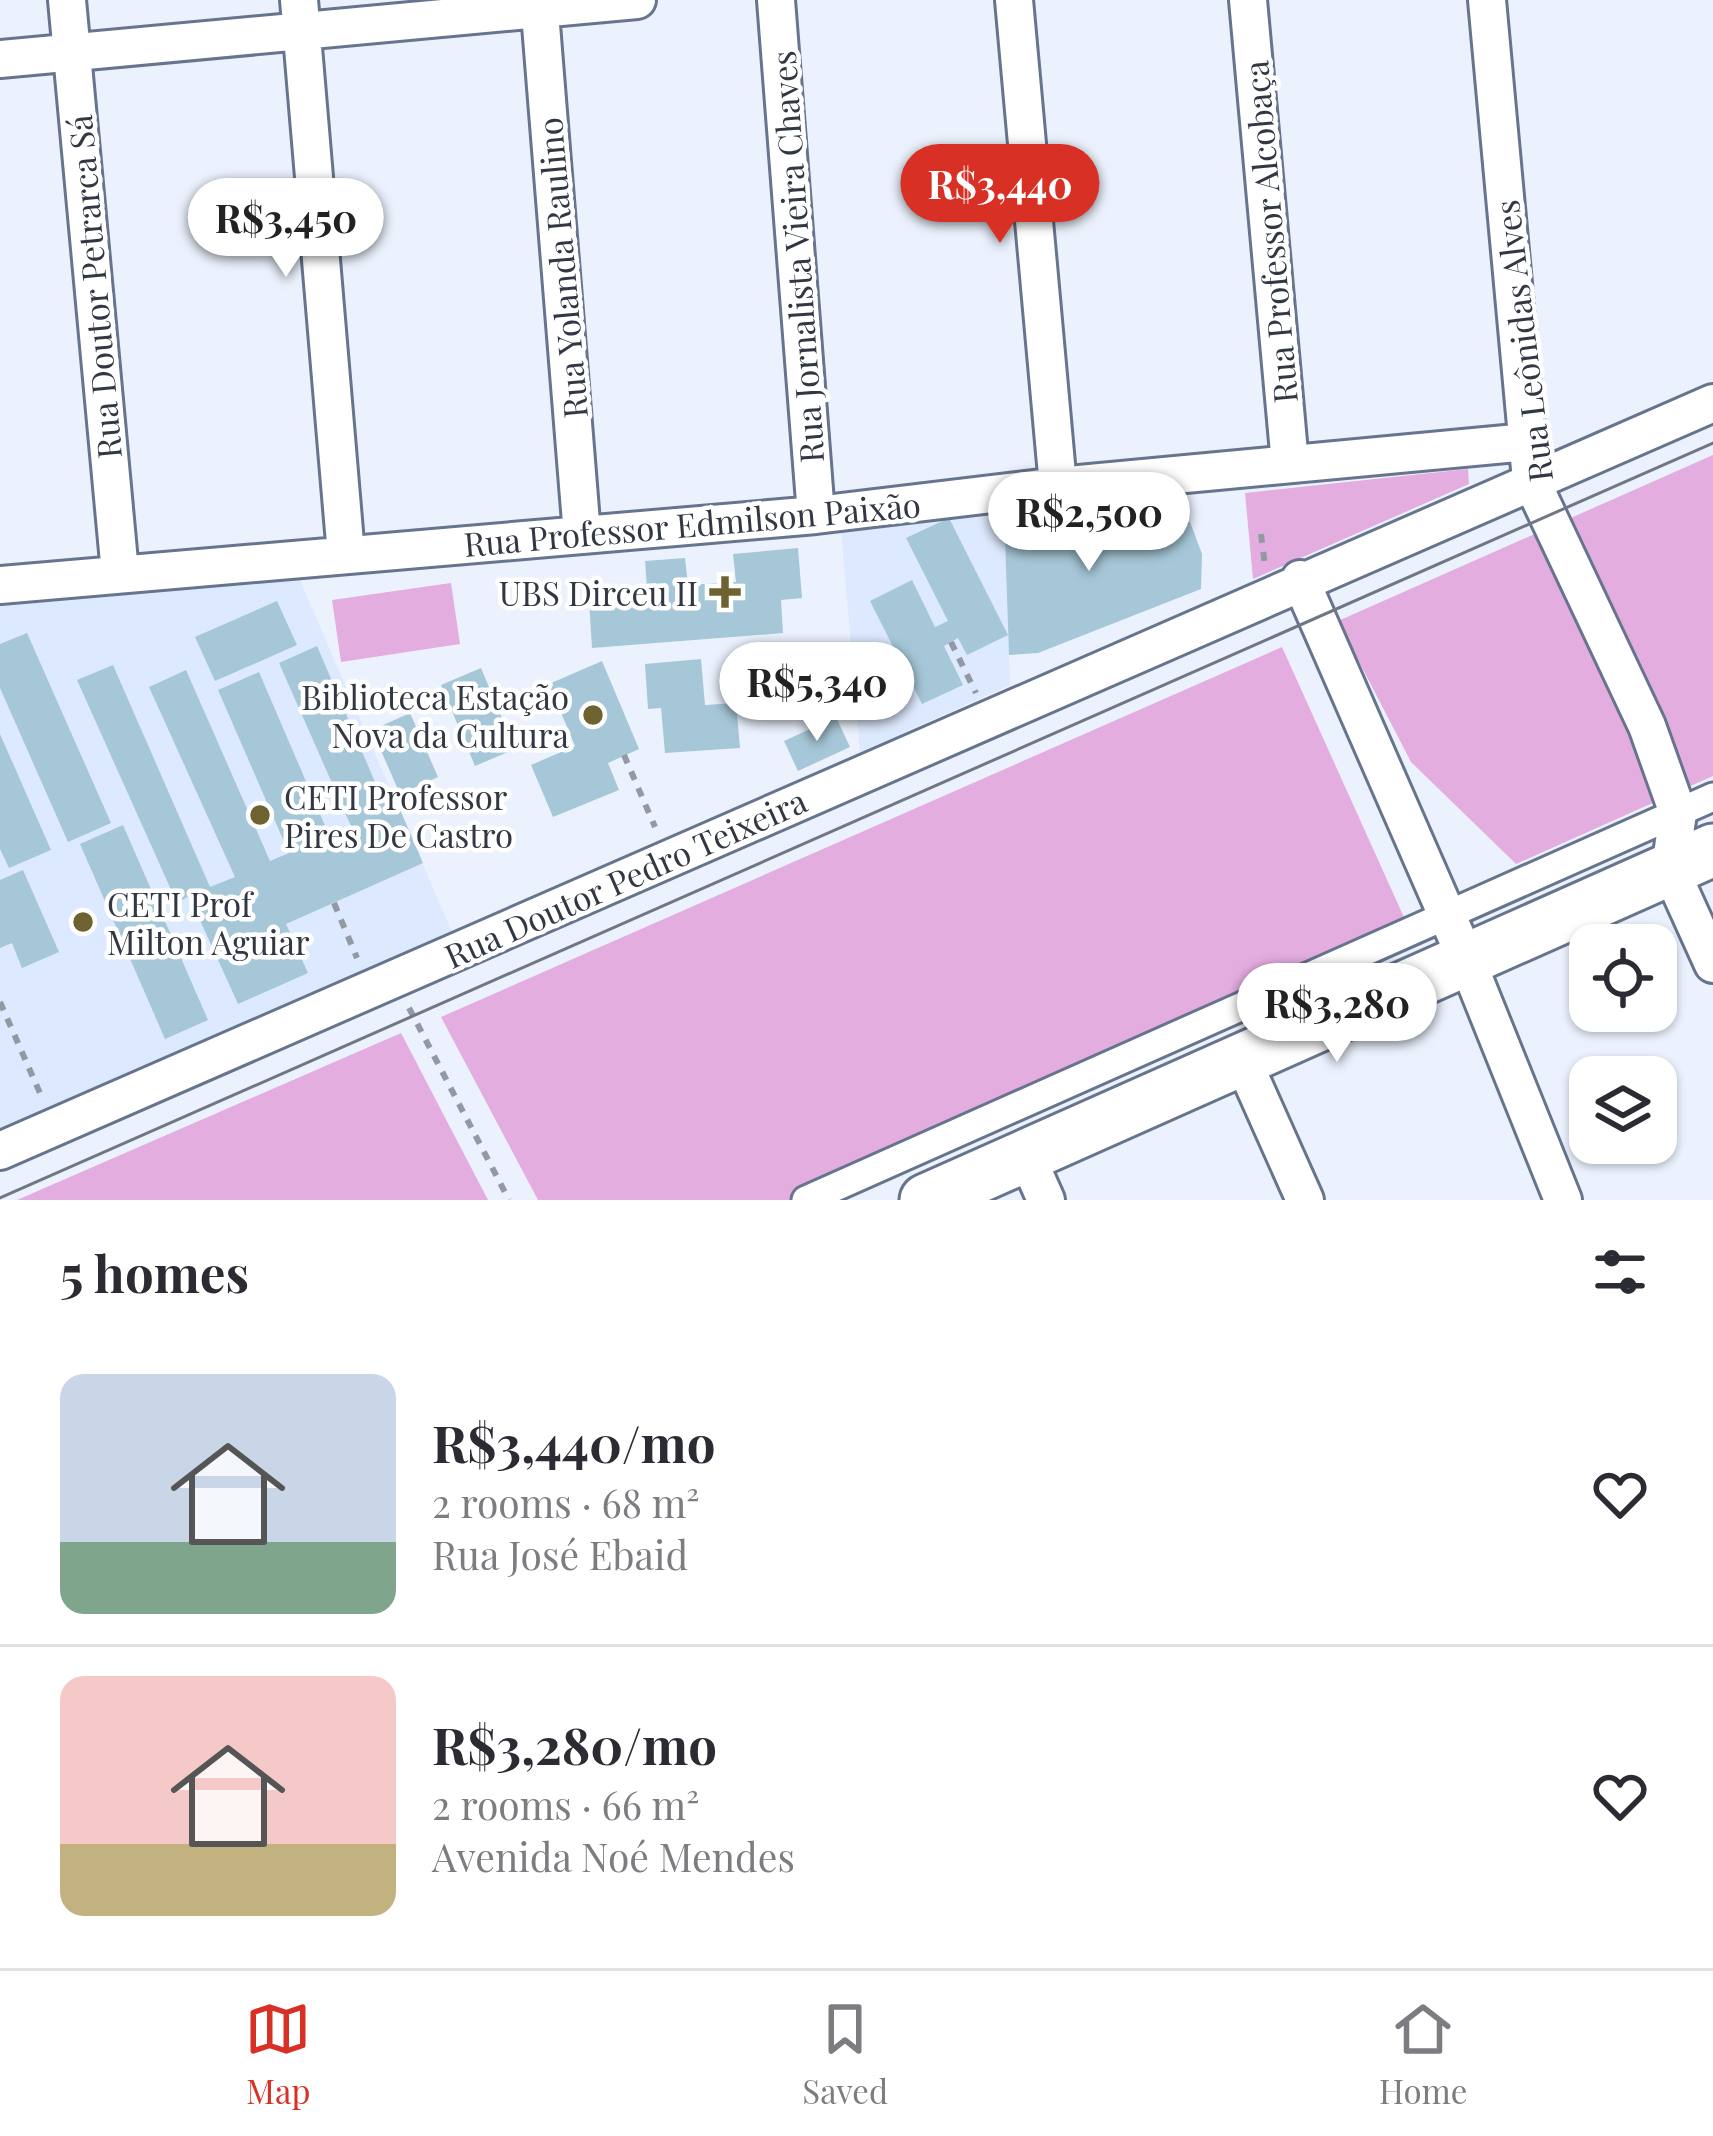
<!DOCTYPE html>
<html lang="en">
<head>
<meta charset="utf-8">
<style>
	:root { --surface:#fff; --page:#f2f2f3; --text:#2b2b33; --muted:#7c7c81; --line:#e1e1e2; --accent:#d93025 }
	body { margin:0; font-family:"Playfair Display",serif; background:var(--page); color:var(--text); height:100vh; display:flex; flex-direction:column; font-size:45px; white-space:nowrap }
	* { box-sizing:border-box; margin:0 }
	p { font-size:39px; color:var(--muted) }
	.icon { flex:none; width:66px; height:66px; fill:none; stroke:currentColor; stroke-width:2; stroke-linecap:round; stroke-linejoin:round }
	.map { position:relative; height:1200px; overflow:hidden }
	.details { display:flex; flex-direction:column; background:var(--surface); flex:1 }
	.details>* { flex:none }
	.fabs { position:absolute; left:1569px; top:924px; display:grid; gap:24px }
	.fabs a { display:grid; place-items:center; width:108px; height:108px; border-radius:24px; background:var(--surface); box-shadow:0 3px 9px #0004; font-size:60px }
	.price { position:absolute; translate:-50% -102px; padding:0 27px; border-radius:42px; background:#fff; color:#222; font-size:39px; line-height:78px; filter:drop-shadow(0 3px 6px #0008) }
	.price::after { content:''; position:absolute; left:50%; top:72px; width:36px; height:27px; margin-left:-18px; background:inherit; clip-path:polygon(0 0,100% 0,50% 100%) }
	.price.active { background:var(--accent); color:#fff }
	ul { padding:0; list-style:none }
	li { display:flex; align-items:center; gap:36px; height:300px; padding:0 60px }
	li+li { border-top:3px solid var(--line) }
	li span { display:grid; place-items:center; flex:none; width:336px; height:240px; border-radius:24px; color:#555 }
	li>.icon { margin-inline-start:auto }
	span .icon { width:144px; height:144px; fill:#fffc; stroke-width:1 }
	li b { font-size:51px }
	h2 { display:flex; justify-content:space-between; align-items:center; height:144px; padding:0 60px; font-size:51px }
	.tabs { display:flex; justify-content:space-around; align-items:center; height:168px; border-top:3px solid var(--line); background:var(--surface); font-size:33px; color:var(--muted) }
	.tabs a { display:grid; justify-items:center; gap:6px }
	.tabs .active { color:var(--accent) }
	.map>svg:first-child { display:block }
	.built { fill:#dde9fe }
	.green { fill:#e3ade0 }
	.building { fill:#a6c7d7 }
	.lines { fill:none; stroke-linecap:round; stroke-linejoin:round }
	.pedestrian-casing { stroke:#67748d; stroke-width:33 }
	.minor-casing { stroke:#67748d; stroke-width:42 }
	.secondary-casing { stroke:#67748d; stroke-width:57 }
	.path { stroke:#9399a4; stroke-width:6; stroke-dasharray:9 9; stroke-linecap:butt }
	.pedestrian { stroke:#fff; stroke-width:27 }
	.minor { stroke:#fff; stroke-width:36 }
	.secondary { stroke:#fff; stroke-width:51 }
	.tram { stroke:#717782; stroke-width:3 }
	.poi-dot { fill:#6e6330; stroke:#fff; stroke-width:4.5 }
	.labels { text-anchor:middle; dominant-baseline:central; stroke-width:9; stroke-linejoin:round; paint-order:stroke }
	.street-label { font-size:33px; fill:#323843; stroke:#fff }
	.poi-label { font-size:33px; fill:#323843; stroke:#fff; text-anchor:end }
</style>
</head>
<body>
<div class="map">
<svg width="1713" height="1200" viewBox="0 0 1713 1200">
	<rect width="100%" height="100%" fill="#ebf2fd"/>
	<path class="built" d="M 1004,511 L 1010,685 L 860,752 L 841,530 Z
		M 299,578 L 452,932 L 0,1130 L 0,605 Z"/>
	<path class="green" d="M 1713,455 L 1713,776 L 1516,864 L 1411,762 L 1338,621 Z
		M 1468,469 L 1469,484 L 1253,579 L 1245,493 Z
		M 451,583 L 460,644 L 341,662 L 332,600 Z
		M 1282,647 L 1407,924 L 791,1200 L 538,1200 L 441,1017 Z
		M 401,1033 L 488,1200 L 17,1200 Z"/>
	<path class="building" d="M 1092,506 L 1092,528 L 1190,522 L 1202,554 L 1201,589 L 1038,653 L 1009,655 L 1004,511 Z
		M 949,518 L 1008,635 L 967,655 L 958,638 L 944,646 L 963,685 L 922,704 L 870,601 L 912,580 L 935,627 L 948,621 L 906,538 Z
		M 798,548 L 802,598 L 781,600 L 783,633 L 592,648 L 589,600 L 599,599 L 600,605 L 648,601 L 645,561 L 685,558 L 688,585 L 736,582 L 733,554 Z
		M 277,601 L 297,645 L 215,681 L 195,637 Z
		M 27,633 L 111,823 L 68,842 L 0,688 L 0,644 Z
		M 317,646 L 387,810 L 398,805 L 423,863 L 286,924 L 308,973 L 238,1004 L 189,896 L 177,903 L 77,680 L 113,665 L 210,887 L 235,877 L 149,687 L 186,670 L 270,861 L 289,853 L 218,690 L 259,672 L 329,835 L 351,826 L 279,663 Z
		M 701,659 L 705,705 L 736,703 L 740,748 L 665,753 L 661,708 L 648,709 L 645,664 Z
		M 602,661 L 639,749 L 608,763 L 619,790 L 553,817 L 531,765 L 575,746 L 549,684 Z
		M 481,668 L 515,749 L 475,766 L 441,685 Z
		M 410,713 L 438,777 L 400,794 L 372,730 Z
		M 836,717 L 850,747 L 798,771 L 784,741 Z
		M 0,734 L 51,850 L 9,868 L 0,849 Z
		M 123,825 L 208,1020 L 165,1039 L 80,844 Z
		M 23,870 L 59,952 L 22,968 L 12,943 L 0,948 L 0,880 Z"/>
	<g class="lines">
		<defs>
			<path id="pedestrian" d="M 806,1200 L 1713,797"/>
			<path id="minor" d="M 67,0 L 120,573
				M 299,0 L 346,555
				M 539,0 L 582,535
				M 776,0 L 816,515
				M 1014,0 L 1058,486
				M 1248,0 L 1290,464
				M 1487,0 L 1531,480 L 1647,726 L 1678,813 L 1670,869 L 1713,964
				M 0,59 L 637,0
				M 1300,579 L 1467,961 L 1563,1200
				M 0,585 L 816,515 L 1058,486 L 1527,442
				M 1242,1059 L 1305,1200
				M 0,1151 L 1713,403
				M 1026,1155 L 1046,1200"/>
			<path id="secondary" d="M 926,1200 L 1713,850"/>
		</defs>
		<use href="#pedestrian" class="pedestrian-casing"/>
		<use href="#minor" class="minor-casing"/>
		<use href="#secondary" class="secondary-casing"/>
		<path class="path" d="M 1261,534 L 1265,566
			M 951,642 L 976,693
			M 624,755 L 655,827
			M 334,903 L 357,958
			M 0,1002 L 43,1100
			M 409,1008 L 509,1200"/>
		<use href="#pedestrian" class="pedestrian"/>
		<use href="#minor" class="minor"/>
		<use href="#secondary" class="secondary"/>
		<path class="tram" d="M 0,1198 L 1713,443"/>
	</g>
	<g class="poi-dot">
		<path d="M719 574h12v12h12v12h-12v12h-12v-12h-12v-12h12z"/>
		<circle cx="593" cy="715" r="12"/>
		<circle cx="260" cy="815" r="12"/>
		<circle cx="83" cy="922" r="12"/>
	</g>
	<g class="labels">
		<g class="street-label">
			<text transform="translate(1269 232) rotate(-95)">Rua Professor Alcobaça</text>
			<text transform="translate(796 257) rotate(-94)">Rua Jornalista Vieira Chaves</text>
			<text transform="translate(561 268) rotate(-95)">Rua Yolanda Raulino</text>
			<text transform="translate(93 287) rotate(-95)">Rua Doutor Petrarca Sá</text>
			<text transform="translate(1522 341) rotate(-97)">Rua Leônidas Alves</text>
			<text transform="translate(692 523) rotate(-5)">Rua Professor Edmilson Paixão</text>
			<text transform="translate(625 877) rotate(-24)">Rua Doutor Pedro Teixeira</text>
		</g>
		<g class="poi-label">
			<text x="698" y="592">UBS Dirceu II</text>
			<text x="569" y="696">Biblioteca Estação<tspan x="569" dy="38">Nova da Cultura</tspan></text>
			<text x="284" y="796" text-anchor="start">CETI Professor<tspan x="284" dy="38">Pires De Castro</tspan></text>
			<text x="107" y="903" text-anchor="start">CETI Prof<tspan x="107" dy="38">Milton Aguiar</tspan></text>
		</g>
	</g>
</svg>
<div class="fabs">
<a><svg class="icon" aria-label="locate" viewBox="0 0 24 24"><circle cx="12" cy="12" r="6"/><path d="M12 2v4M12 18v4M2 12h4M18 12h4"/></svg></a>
<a><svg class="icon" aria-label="layers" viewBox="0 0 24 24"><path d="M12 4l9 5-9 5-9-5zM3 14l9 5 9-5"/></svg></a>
</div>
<b class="price active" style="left:1000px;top:246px">R$3,440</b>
<b class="price" style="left:286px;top:280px">R$3,450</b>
<b class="price" style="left:1089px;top:574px">R$2,500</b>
<b class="price" style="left:817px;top:744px">R$5,340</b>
<b class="price" style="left:1337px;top:1065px">R$3,280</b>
</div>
<section class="details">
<h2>5 homes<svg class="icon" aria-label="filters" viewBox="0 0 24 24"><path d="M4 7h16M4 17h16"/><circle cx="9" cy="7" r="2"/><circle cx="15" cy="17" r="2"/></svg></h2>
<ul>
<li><span style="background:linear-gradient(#c9d6e8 70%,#7fa58c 0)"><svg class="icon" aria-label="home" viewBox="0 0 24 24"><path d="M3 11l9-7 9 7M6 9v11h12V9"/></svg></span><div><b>R$3,440/mo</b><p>2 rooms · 68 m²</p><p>Rua José Ebaid</p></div><svg class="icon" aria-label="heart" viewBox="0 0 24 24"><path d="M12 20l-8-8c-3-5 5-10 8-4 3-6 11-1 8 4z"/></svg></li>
<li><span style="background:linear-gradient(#f6c9c9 70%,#c2b280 0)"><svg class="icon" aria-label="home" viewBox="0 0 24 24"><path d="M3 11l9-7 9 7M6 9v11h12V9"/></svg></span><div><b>R$3,280/mo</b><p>2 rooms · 66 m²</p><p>Avenida Noé Mendes</p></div><svg class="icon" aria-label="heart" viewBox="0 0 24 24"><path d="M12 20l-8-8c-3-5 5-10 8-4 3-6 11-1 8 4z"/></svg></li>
</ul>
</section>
<nav class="tabs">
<a class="active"><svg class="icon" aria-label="map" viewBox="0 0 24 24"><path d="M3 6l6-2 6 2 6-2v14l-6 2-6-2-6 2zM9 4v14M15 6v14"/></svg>Map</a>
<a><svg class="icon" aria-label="saved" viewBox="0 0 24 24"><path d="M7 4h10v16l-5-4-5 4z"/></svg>Saved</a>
<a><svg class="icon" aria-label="home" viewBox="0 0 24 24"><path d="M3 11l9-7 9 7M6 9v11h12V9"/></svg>Home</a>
</nav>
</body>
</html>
